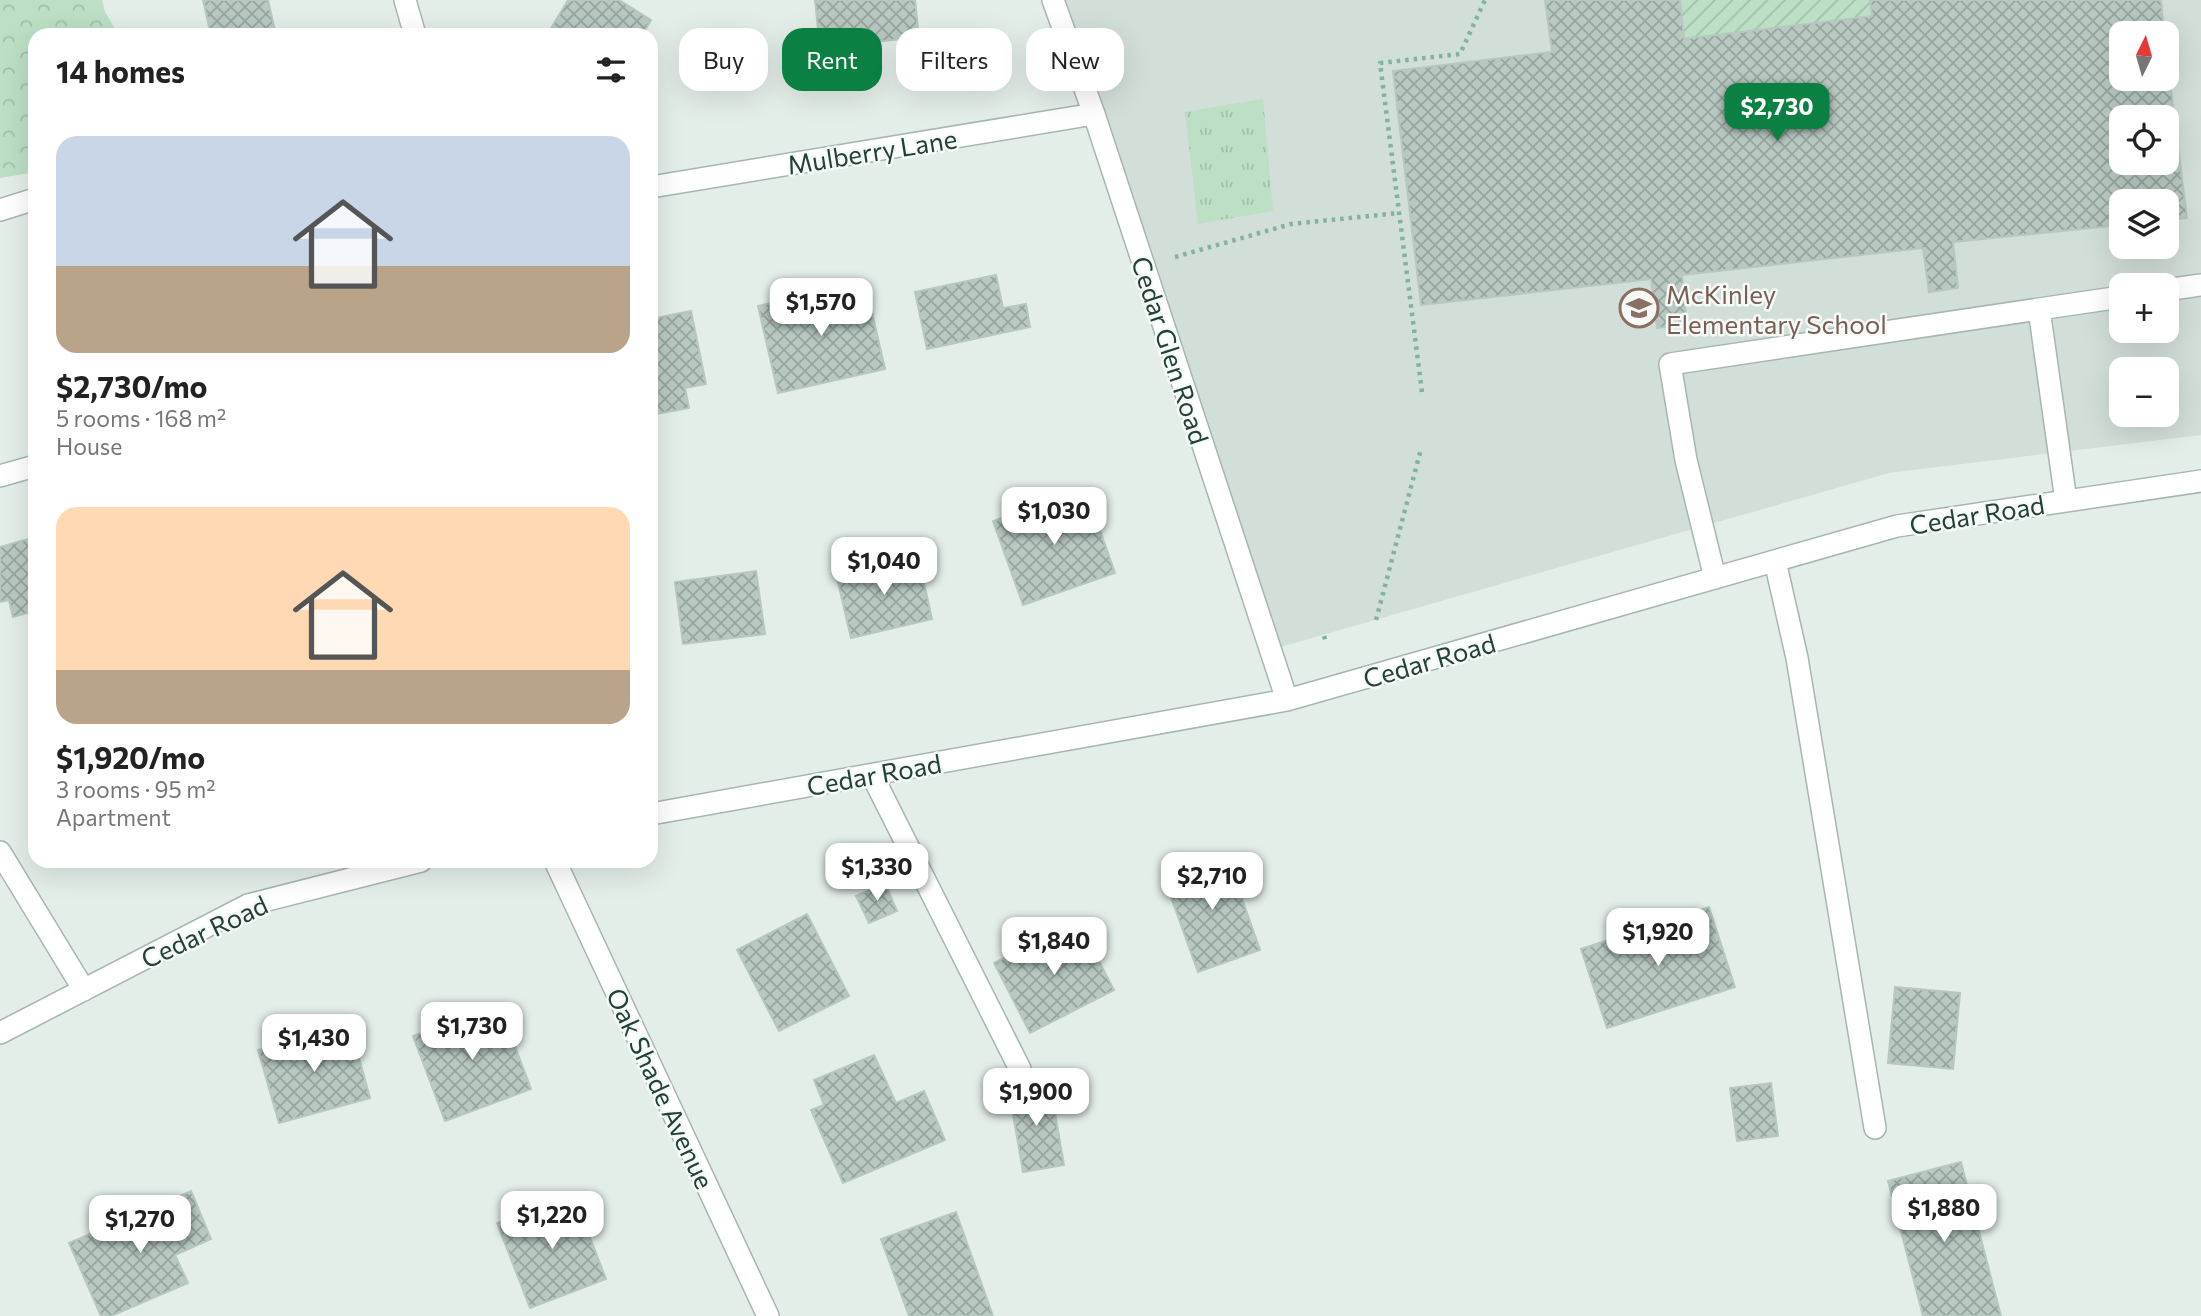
<!DOCTYPE html>
<html lang="en">
<head>
<meta charset="utf-8">
<style>
	:root { --surface:#fff; --page:#f2f2f2; --text:#222; --muted:#767676; --accent:#0b8043 }
	body { margin:0; font-family:Commissioner,sans-serif; background:var(--page); color:var(--text); height:100vh; display:flex; flex-direction:column; font-size:26px; white-space:nowrap }
	* { box-sizing:border-box; margin:0 }
	p { font-size:23px; color:var(--muted) }
	.icon { flex:none; width:38px; height:38px; fill:none; stroke:currentColor; stroke-width:2; stroke-linecap:round; stroke-linejoin:round }
	.map { position:relative; flex:1; overflow:hidden }
	.side { position:absolute; left:28px; top:28px; width:630px; height:840px; display:flex; flex-direction:column; background:var(--surface); border-radius:21px; box-shadow:0 7px 28px #0002 }
	.side>* { flex:none }
	.guide { position:absolute; left:679px; top:28px; width:665px; height:63px; display:flex; gap:14px }
	.needle { width:46px; rotate:5deg }
	.fabs { position:absolute; left:2109px; top:21px; display:grid; gap:14px }
	.fabs a { display:grid; place-items:center; width:70px; height:70px; border-radius:14px; background:var(--surface); box-shadow:0 7px 28px #0002; font-size:35px }
	.price { position:absolute; translate:-50% -60px; padding:0 16px; border-radius:14px; background:#fff; color:#222; font-size:23px; line-height:46px; filter:drop-shadow(0 2px 4px #0008) }
	.price::after { content:''; position:absolute; left:50%; top:42px; width:21px; height:16px; margin-left:-10px; background:inherit; clip-path:polygon(0 0,100% 0,50% 100%) }
	.price.current { background:var(--accent); color:#fff }
	ul { padding:0; list-style:none }
	li { display:grid; align-content:center; gap:14px; height:371px; padding:0 28px }
	li span { display:grid; place-items:center; height:217px; border-radius:21px; color:#555 }
	li>.icon { margin-inline-start:auto }
	span .icon { width:126px; height:126px; fill:#fffc; stroke-width:1 }
	li b { font-size:30px }
	h2 { display:flex; justify-content:space-between; align-items:center; height:84px; padding:0 28px; font-size:30px }
	.chip { padding:0 24px; border-radius:21px; background:var(--surface); box-shadow:0 7px 28px #0002; font-size:24px; line-height:63px }
	.chip.current { background:var(--accent); color:#fff }
	.map>svg:first-child { display:block }
	.built { fill:#d2ded8; fill-rule:evenodd }
	.forest { fill:url(#forest-crowns) }
	.park { fill:url(#park-tufts) }
	.garden { fill:url(#garden-furrows) }
	.building { fill:url(#building-cross-hatch); stroke:#b6c8c0; stroke-width:2; fill-rule:evenodd }
	.lines { fill:none; stroke-linecap:round; stroke-linejoin:round }
	.minor-casing { stroke:#a6b6b0; stroke-width:24 }
	.path { stroke:#83b2a2; stroke-width:4.5; stroke-dasharray:3.5 5; stroke-linecap:butt }
	.minor { stroke:#fff; stroke-width:21 }
	.labels { text-anchor:middle; dominant-baseline:central; stroke-width:5; stroke-linejoin:round; paint-order:stroke }
	.street-label { font-size:26px; fill:#224037; stroke:#f5faf7 }
	.education-label { font-size:26px; fill:#785e54; stroke:#f5faf7; text-anchor:start }
</style>
</head>
<body>
<div class="map">
<svg width="2201" height="1316" viewBox="0 0 2201 1316">
	<defs>
		<pattern id="forest-crowns" width="20" height="18" patternUnits="userSpaceOnUse" patternTransform="scale(1.75)"><rect width="20" height="18" fill="#bcdfc5"/><path d="M2 6a3 3 0 1 1 6 0M12 15a3 3 0 1 1 6 0" fill="none" stroke="#a1c0aa"/></pattern>
		<pattern id="park-tufts" width="24" height="20" patternUnits="userSpaceOnUse" patternTransform="scale(1.75)"><rect width="24" height="20" fill="#bcdfc5"/><path d="M3 7l-1-3M5 7V3M7 7l1-3M15 17l-1-3M17 17v-4M19 17l1-3" fill="none" stroke="#a1c0aa"/></pattern>
		<pattern id="garden-furrows" width="10" height="10" patternUnits="userSpaceOnUse" patternTransform="scale(1.75)"><rect width="10" height="10" fill="#bcdfc5"/><path d="M-1 1l2-2M0 10L10 0M9 11l2-2" fill="none" stroke="#a1c0aa"/></pattern>
		<pattern id="building-cross-hatch" width="8" height="8" patternUnits="userSpaceOnUse" patternTransform="scale(1.75)"><rect width="8" height="8" fill="#b9c9c2"/><path d="M0 0l8 8M0 8l8-8" fill="none" stroke="#96a59e"/></pattern>
	</defs>
	<rect width="100%" height="100%" fill="#e4eee9"/>
	<path class="built" d="M 1053,0 L 2201,0 L 2201,435 L 1889,473 L 1270,650 ZM 2121,33 L 2166,33 L 2166,79 L 2121,79 ZM 2121,117 L 2166,117 L 2166,163 L 2121,163 ZM 2121,201 L 2166,201 L 2166,247 L 2121,247 ZM 2121,285 L 2166,285 L 2166,331 L 2121,331 ZM 2121,369 L 2166,369 L 2166,415 L 2121,415 Z"/>
	<path class="forest" d="M 0,0 L 102,0 L 105,12 L 119,35 L 35,35 L 35,172 L 0,178 Z"/>
	<path class="park" d="M 1263,99 L 1273,211 L 1198,224 L 1185,112 Z"/>
	<path class="garden" d="M 1680,0 L 1870,0 L 1872,16 L 1684,39 Z"/>
	<path class="building" d="M 203,0 L 268,0 L 276,35 L 211,35 Z
		M 568,0 L 619,0 L 651,20 L 642,35 L 547,35 Z
		M 815,0 L 915,0 L 919,37 L 820,48 Z
		M 1545,0 L 1680,0 L 1684,39 L 1872,16 L 1870,0 L 2161,0 L 2164,33 L 2121,33 L 2121,79 L 2166,79 L 2166,50 L 2187,218 L 2166,221 L 2166,201 L 2121,201 L 2121,225 L 1953,242 L 1958,288 L 1929,292 L 1923,248 L 1682,275 L 1687,325 L 1657,328 L 1651,279 L 1421,305 L 1393,71 L 1552,52 ZM 2121,117 L 2166,117 L 2166,163 L 2121,163 Z
		M 996,275 L 1003,308 L 1026,304 L 1030,327 L 927,349 L 915,292 Z
		M 865,282 L 885,369 L 778,393 L 758,306 Z
		M 691,311 L 706,384 L 685,388 L 689,408 L 651,415 L 651,319 Z
		M 1085,488 L 1115,573 L 1023,605 L 993,521 Z
		M 35,537 L 35,611 L 13,617 L 9,600 L 0,602 L 0,547 Z
		M 918,556 L 932,619 L 851,638 L 836,574 Z
		M 756,571 L 765,634 L 683,644 L 675,582 Z
		M 1226,853 L 1260,950 L 1198,972 L 1163,875 Z
		M 885,883 L 897,911 L 869,923 L 856,896 Z
		M 1709,907 L 1735,987 L 1607,1028 L 1581,949 Z
		M 807,914 L 849,996 L 779,1031 L 737,950 Z
		M 1078,921 L 1114,990 L 1030,1033 L 994,963 Z
		M 1895,987 L 1960,993 L 1953,1069 L 1888,1063 Z
		M 499,1004 L 531,1089 L 445,1121 L 413,1036 Z
		M 350,1025 L 370,1098 L 279,1123 L 258,1050 Z
		M 874,1055 L 896,1103 L 924,1091 L 945,1140 L 843,1183 L 811,1110 L 824,1105 L 814,1080 Z
		M 1771,1083 L 1778,1136 L 1737,1141 L 1730,1088 Z
		M 1050,1084 L 1064,1165 L 1023,1172 L 1009,1091 Z
		M 1961,1162 L 2001,1316 L 1923,1316 L 1888,1181 Z
		M 191,1191 L 211,1239 L 175,1255 L 188,1283 L 111,1316 L 101,1316 L 69,1243 Z
		M 573,1193 L 606,1279 L 530,1308 L 497,1223 Z
		M 956,1212 L 993,1316 L 909,1316 L 881,1239 Z"/>
	<g class="lines">
		<defs>
			<path id="minor" d="M 405,0 L 415,35
				M 1053,0 L 1094,114 L 1287,700
				M 651,187 L 1094,114
				M 0,210 L 35,199
				M 2166,290 L 2201,285
				M 2039,309 L 2121,297
				M 0,476 L 35,466
				M 1775,561 L 1797,658 L 1875,1128
				M 1715,578 L 1686,460 L 1670,364 L 2039,309 L 2066,501
				M 872,775 L 1020,1069
				M 651,814 L 1287,700 L 1897,526 L 2201,481
				M 0,852 L 84,990
				M 555,861 L 768,1316
				M 0,1033 L 248,905 L 421,861"/>
		</defs>
		<use href="#minor" class="minor-casing"/>
		<path class="path" d="M 1032,76 L 1041,83
			M 1175,257 L 1291,224 L 1399,213
			M 1422,392 L 1380,63 L 1460,54 L 1485,0
			M 1376,620 L 1421,449
			M 1324,636 L 1326,642"/>
		<use href="#minor" class="minor"/>
	</g>
	<defs>
		<symbol id="school-ring" viewBox="-11 -11 22 22"><circle r="9.5" fill="#f5faf7" stroke="#8d6e63" stroke-width="1.5"/><path d="M0-5L7-2L0 1L-7-2ZM-4 1L0 2.5L4 1V4Q0 6-4 4Z" fill="#8d6e63"/></symbol>
	</defs>
	<g fill-rule="evenodd">
		<use href="#school-ring" x="1617" y="286" width="44" height="44"/>
	</g>
	<g class="labels">
		<g class="street-label">
			<text transform="translate(872 151) rotate(-9)">Mulberry Lane</text>
			<text transform="translate(1171 350) rotate(72)">Cedar Glen Road</text>
			<text transform="translate(1977 514) rotate(-9)">Cedar Road</text>
			<text transform="translate(1429 660) rotate(-16)">Cedar Road</text>
			<text transform="translate(874 774) rotate(-10)">Cedar Road</text>
			<text transform="translate(204 931) rotate(-25)">Cedar Road</text>
			<text transform="translate(661 1088) rotate(65)">Oak Shade Avenue</text>
		</g>
		<g class="education-label">
			<text x="1666" y="293">McKinley<tspan x="1666" dy="30">Elementary School</tspan></text>
		</g>
	</g>
</svg>
<div class="fabs">
<a><svg class="needle" viewBox="-14 -14 28 28"><path d="M0-13l5 13h-10z" fill="#e53935"/><path d="M0 13l5-13h-10z" fill="#767676"/></svg></a>
<a><svg class="icon" aria-label="locate" viewBox="0 0 24 24"><circle cx="12" cy="12" r="6"/><path d="M12 2v4M12 18v4M2 12h4M18 12h4"/></svg></a>
<a><svg class="icon" aria-label="layers" viewBox="0 0 24 24"><path d="M12 4l9 5-9 5-9-5zM3 14l9 5 9-5"/></svg></a>
<a>+</a>
<a>−</a>
</div>
<b class="price current" style="left:1777px;top:143px">$2,730</b>
<b class="price" style="left:821px;top:338px">$1,570</b>
<b class="price" style="left:1054px;top:547px">$1,030</b>
<b class="price" style="left:884px;top:597px">$1,040</b>
<b class="price" style="left:877px;top:903px">$1,330</b>
<b class="price" style="left:1212px;top:912px">$2,710</b>
<b class="price" style="left:1658px;top:968px">$1,920</b>
<b class="price" style="left:1054px;top:977px">$1,840</b>
<b class="price" style="left:472px;top:1062px">$1,730</b>
<b class="price" style="left:314px;top:1074px">$1,430</b>
<b class="price" style="left:1036px;top:1128px">$1,900</b>
<b class="price" style="left:1944px;top:1244px">$1,880</b>
<b class="price" style="left:552px;top:1251px">$1,220</b>
<b class="price" style="left:140px;top:1255px">$1,270</b>
<div class="guide">
<a class="chip">Buy</a>
<a class="chip current">Rent</a>
<a class="chip">Filters</a>
<a class="chip">New</a>
</div>
<section class="side">
<h2>14 homes<svg class="icon" aria-label="filters" viewBox="0 0 24 24"><path d="M4 7h16M4 17h16"/><circle cx="9" cy="7" r="2"/><circle cx="15" cy="17" r="2"/></svg></h2>
<ul>
<li><span style="background:linear-gradient(#c9d6e8 60%,#b9a48a 0)"><svg class="icon" aria-label="home" viewBox="0 0 24 24"><path d="M3 11l9-7 9 7M6 9v11h12V9"/></svg></span><div><b>$2,730/mo</b><p>5 rooms · 168 m²</p><p>House</p></div></li>
<li><span style="background:linear-gradient(#ffd9b3 75%,#b9a48a 0)"><svg class="icon" aria-label="home" viewBox="0 0 24 24"><path d="M3 11l9-7 9 7M6 9v11h12V9"/></svg></span><div><b>$1,920/mo</b><p>3 rooms · 95 m²</p><p>Apartment</p></div></li>
</ul>
</section>
</div>
</body>
</html>
